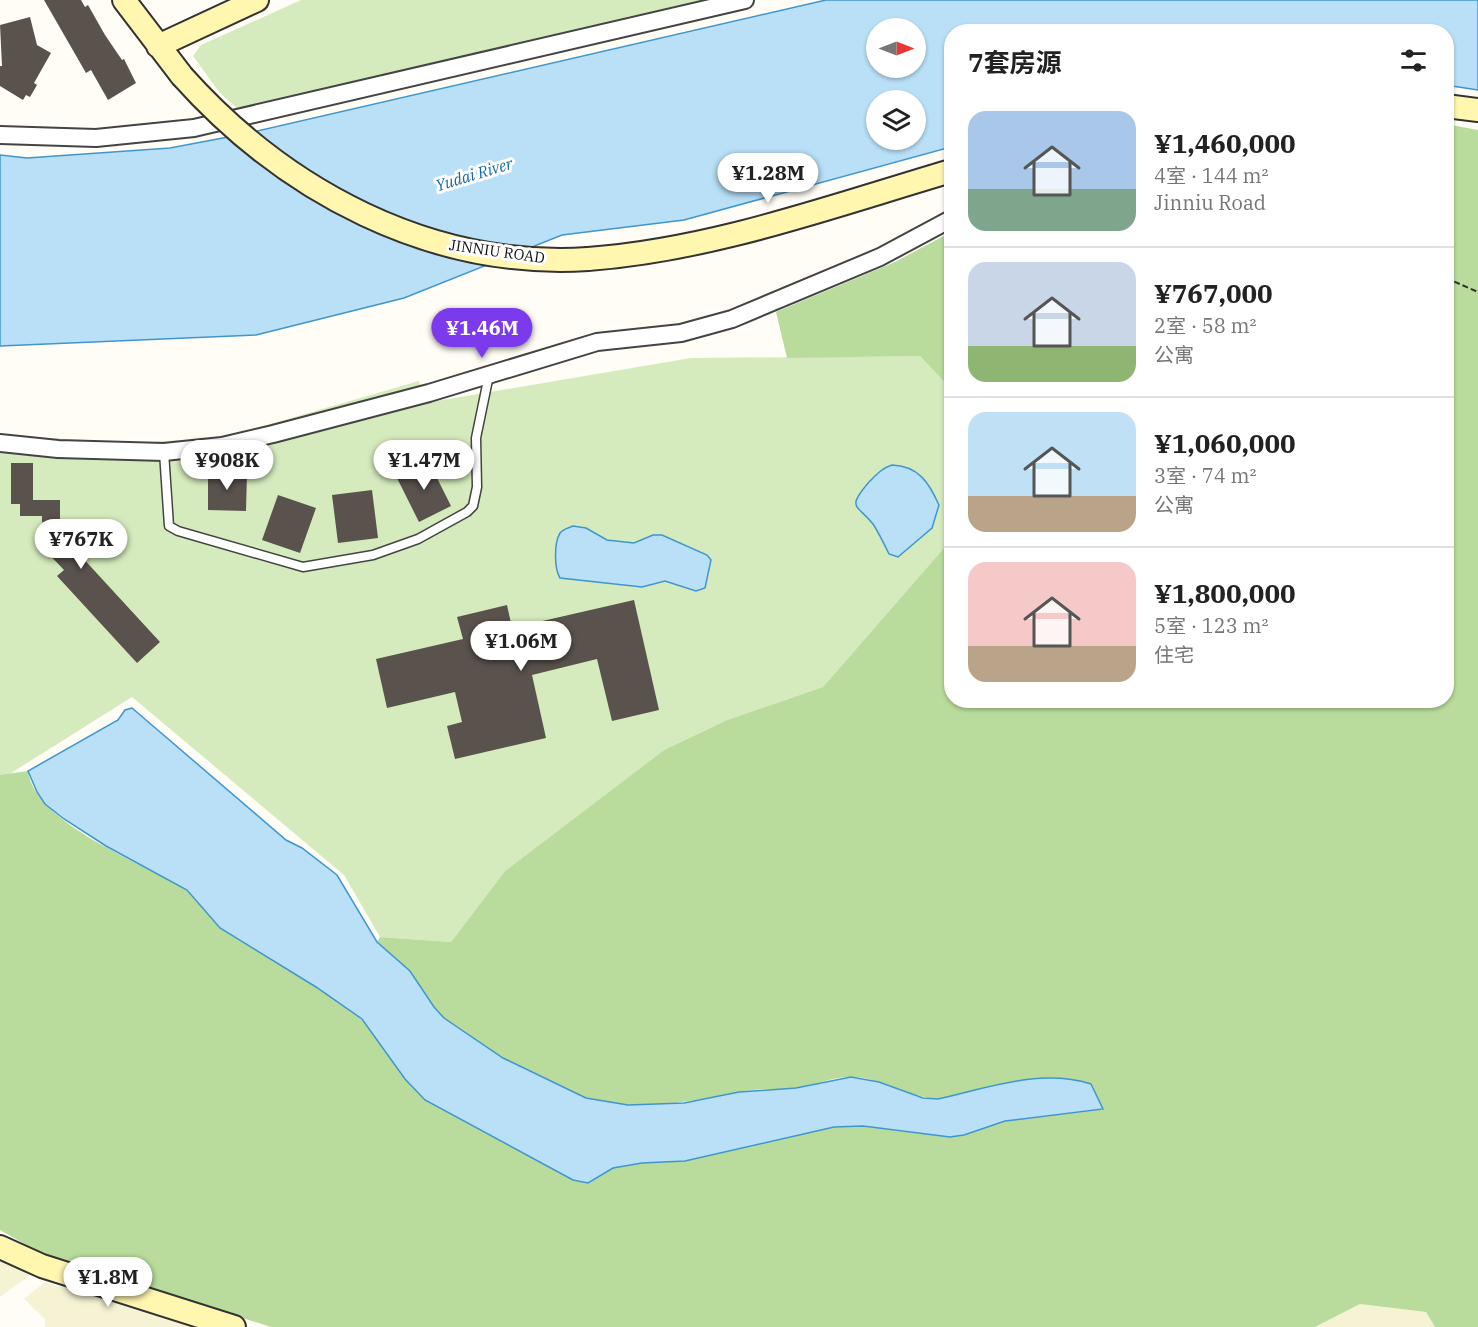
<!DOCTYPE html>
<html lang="zh">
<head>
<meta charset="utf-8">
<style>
	:root { --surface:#fff; --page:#f6f6f6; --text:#222; --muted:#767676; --line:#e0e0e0; --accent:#7c3aed }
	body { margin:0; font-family:"IBM Plex Serif","Noto Sans SC",serif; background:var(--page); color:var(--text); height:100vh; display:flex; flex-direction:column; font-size:22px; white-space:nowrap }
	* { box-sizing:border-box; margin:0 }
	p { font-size:20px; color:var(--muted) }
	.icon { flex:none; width:33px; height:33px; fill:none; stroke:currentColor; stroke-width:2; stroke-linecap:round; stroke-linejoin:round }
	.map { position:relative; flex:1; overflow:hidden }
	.drawer { position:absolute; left:944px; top:24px; width:510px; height:684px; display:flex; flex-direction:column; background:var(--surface); border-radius:24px; box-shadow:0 2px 4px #0004 }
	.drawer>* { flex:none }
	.needle { width:39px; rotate:90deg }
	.fabs { position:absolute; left:866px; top:18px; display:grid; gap:12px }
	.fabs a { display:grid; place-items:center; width:60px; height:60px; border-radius:50%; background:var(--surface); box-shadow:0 2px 4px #0004; font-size:30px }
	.price { position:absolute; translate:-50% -51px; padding:0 14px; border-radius:21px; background:#fff; color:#222; font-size:20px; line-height:39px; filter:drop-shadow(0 2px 3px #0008) }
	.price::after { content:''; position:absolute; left:50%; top:36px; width:18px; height:14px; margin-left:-9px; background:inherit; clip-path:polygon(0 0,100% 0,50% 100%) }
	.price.on { background:var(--accent); color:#fff }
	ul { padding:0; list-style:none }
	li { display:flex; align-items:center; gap:18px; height:150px; padding:0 24px }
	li+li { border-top:2px solid var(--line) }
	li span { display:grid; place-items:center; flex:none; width:168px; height:120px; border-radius:18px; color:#555 }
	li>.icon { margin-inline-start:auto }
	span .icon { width:72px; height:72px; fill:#fffc; stroke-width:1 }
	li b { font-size:26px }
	h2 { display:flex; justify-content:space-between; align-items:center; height:72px; padding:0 24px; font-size:26px }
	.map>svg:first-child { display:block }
	.farmland { fill:#f6f3d4 }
	.green { fill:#d5ebbd }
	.forest { fill:#b9dc9c }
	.water { fill:#b9e0f7; stroke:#3f96cf; stroke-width:1.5; fill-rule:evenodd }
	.building { fill:#5a524d }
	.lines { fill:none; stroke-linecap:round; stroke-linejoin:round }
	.lane-casing { stroke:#444; stroke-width:11 }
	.street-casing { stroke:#444; stroke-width:20 }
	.secondary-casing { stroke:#333; stroke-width:26 }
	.path { stroke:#333; stroke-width:2; stroke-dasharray:6 3; stroke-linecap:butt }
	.lane { stroke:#fff; stroke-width:8 }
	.street { stroke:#fff; stroke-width:16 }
	.secondary { stroke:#fff6b0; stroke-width:22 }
	.secondary-bridge-casing { stroke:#333; stroke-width:26; stroke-linecap:butt }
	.secondary-bridge { stroke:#fff6b0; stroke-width:22 }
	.labels { text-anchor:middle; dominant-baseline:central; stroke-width:6; stroke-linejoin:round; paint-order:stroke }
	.street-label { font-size:15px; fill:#111; stroke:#fff }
	.water-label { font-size:16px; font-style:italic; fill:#1768a6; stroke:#fff }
</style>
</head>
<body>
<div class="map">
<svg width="1478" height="1327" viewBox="0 0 1478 1327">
	<rect width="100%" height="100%" fill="#fffdf5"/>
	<path class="farmland" d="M 0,1259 L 30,1275 L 0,1297 Z
		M 45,1282 L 194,1327 L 45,1327 L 45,1319 L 24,1299 Z
		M 1360,1304 L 1426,1312 L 1435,1327 L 1315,1327 Z"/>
	<path class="green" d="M 301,0 L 711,0 L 240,111 L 219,92 L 193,56 L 201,45 Z
		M 920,356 L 951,389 L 951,540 L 823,687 L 727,720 L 664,750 L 505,871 L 451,942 L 380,937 L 344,875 L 132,697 L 8,775 L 0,775 L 0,435 L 135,443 L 225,437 L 419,381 L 425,403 L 691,358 Z"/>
	<path class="forest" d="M 1446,124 L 1478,130 L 1478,1327 L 1435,1327 L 1426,1312 L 1360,1304 L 1315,1327 L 271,1327 L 44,1255 L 0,1230 L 0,775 L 28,771 C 35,824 144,863 184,889 C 200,899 207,918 222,929 C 270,963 333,985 372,1031 L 588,1183 L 613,1168 L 834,1127 L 863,1126 L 950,1137 L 964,1135 L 1005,1121 L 1102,1109 L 1091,1084 C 1041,1068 987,1088 938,1099 C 907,1097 880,1076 849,1077 C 831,1077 814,1086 795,1088 C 777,1090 758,1088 740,1092 C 689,1102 638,1112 586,1098 L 503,1058 L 444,1018 L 434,1007 L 418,982 L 377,942 L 380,937 L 451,942 L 505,871 L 664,750 L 727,720 L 823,687 L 951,540 L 951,700 L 1446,700 Z
		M 951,232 L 951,389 L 920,356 L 787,358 L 776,312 L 895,262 Z"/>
	<path class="water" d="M 826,0 L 1478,0 L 1478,90 L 1446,85 L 1446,32 L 951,32 L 951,147 L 684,220 L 562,235 L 404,298 L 256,335 L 0,346 L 0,155 L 27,158 L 170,148 L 244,134 ZM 876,28 L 915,28 L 915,68 L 876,68 ZM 876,100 L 915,100 L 915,140 L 876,140 Z
		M 892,465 C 919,466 929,483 939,505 L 932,528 L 898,557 L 889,554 C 884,544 879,533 873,524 C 857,504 846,509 869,482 C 876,475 882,468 892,465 Z
		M 573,526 L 586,528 L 607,540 L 634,543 L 653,535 L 662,535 L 707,555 L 711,560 L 705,588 L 696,591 L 665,581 L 642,587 L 560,578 C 554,568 554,543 560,533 C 563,529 568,528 573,526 Z
		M 132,708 L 286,840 L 302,848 L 337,875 L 377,942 L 410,971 L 434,1007 L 444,1018 L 503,1058 L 586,1098 L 628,1105 L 684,1103 L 739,1092 L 796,1088 L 851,1077 L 879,1082 L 923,1098 L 938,1099 C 988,1088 1040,1068 1091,1084 L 1103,1109 L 1005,1121 L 964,1135 L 950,1137 L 863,1126 L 834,1127 L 685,1161 L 642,1163 L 613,1168 L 588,1183 L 573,1180 L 425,1100 L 405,1079 L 362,1019 L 316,987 L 220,928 L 187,890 L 106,846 L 64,819 L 45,804 L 37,792 L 28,771 L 118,720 L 125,710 Z"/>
	<path class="building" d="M 44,0 L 81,0 L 85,7 L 88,5 L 105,35 L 122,60 L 124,59 L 136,83 L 108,100 L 91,70 L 86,73 Z
		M 30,17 L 37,45 L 51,53 L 34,83 L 37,85 L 30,97 L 26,95 L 23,100 L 0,86 L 0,66 L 2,66 L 0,25 Z
		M 428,460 L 451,506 L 419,522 L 396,476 Z
		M 11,463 L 33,463 L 33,500 L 60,500 L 60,540 L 76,558 L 80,555 L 160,642 L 137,663 L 57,576 L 64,570 L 42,547 L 42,516 L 20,516 L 20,504 L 11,504 Z
		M 208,472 L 247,472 L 246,511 L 208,510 Z
		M 372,490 L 378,538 L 338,543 L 332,495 Z
		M 278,495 L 316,508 L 300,553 L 262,540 Z
		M 634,600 L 659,710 L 612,721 L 597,659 L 532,675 L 546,738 L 455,759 L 447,726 L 462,722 L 455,692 L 387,708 L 376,659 L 463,639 L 457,617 L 507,605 L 512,628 Z"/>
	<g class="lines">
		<defs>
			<path id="lane" d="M 164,452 L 169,526 L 178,531 L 303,567 L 373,555 L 418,539 L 467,512 L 473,506 L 477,487 L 476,438 L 489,375"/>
			<path id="street" d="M 0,135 L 96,138 L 194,128 L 745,0
				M 0,443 L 58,449 L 164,452 L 222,446 L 273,434 L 429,393 L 597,342 L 681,333 L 732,319 L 880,257 L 951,219"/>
			<path id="secondary" d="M 124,0 L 182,76
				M 158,46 L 257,0
				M 1446,106 L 1478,110
				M 588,259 C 712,250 832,206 951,171
				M 0,1247 L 42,1266 L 234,1327"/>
		</defs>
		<use href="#lane" class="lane-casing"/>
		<use href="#street" class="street-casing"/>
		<use href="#secondary" class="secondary-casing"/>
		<path class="path" d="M 1446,278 L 1478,292"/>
		<use href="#lane" class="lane"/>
		<use href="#street" class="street"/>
		<use href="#secondary" class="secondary"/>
		<defs>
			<path id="secondary-bridge" d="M 182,76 C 285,191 430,269 588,259"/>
		</defs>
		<use href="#secondary-bridge" class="secondary-bridge-casing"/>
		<use href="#secondary-bridge" class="secondary-bridge"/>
	</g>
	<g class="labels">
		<g class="street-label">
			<text transform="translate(497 251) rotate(8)">JINNIU ROAD</text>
		</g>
		<g class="water-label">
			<text transform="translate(474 174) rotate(-17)">Yudai River</text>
		</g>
	</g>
</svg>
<div class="fabs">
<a><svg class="needle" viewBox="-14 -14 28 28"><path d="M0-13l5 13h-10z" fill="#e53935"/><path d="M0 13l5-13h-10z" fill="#767676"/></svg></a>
<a><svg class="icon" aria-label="layers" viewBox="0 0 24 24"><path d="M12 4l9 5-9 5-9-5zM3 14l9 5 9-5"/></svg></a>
</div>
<b class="price" style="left:768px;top:204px">¥1.28M</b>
<b class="price on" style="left:482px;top:359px">¥1.46M</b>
<b class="price" style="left:227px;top:491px">¥908K</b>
<b class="price" style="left:424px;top:491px">¥1.47M</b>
<b class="price" style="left:81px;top:570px">¥767K</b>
<b class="price" style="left:521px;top:672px">¥1.06M</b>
<b class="price" style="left:108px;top:1308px">¥1.8M</b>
<section class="drawer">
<h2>7套房源<svg class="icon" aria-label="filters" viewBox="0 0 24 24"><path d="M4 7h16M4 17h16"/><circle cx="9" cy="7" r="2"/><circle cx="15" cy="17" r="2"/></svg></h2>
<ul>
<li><span style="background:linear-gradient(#a9c7e8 65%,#7fa58c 0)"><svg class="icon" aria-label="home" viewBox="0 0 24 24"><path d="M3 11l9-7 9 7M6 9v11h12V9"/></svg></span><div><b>¥1,460,000</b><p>4室 · 144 m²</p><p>Jinniu Road</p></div></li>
<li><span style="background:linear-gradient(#c9d6e8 70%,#8fb573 0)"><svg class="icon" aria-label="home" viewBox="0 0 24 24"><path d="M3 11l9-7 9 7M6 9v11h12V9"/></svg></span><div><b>¥767,000</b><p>2室 · 58 m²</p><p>公寓</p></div></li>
<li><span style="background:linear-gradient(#bfe0f5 70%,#b9a48a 0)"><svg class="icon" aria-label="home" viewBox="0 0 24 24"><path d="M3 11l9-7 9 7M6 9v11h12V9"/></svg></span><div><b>¥1,060,000</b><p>3室 · 74 m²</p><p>公寓</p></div></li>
<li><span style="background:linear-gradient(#f6c9c9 70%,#b9a48a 0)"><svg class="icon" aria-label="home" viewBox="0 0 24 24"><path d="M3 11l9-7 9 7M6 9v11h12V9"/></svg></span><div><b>¥1,800,000</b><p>5室 · 123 m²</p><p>住宅</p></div></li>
</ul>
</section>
</div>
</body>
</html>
